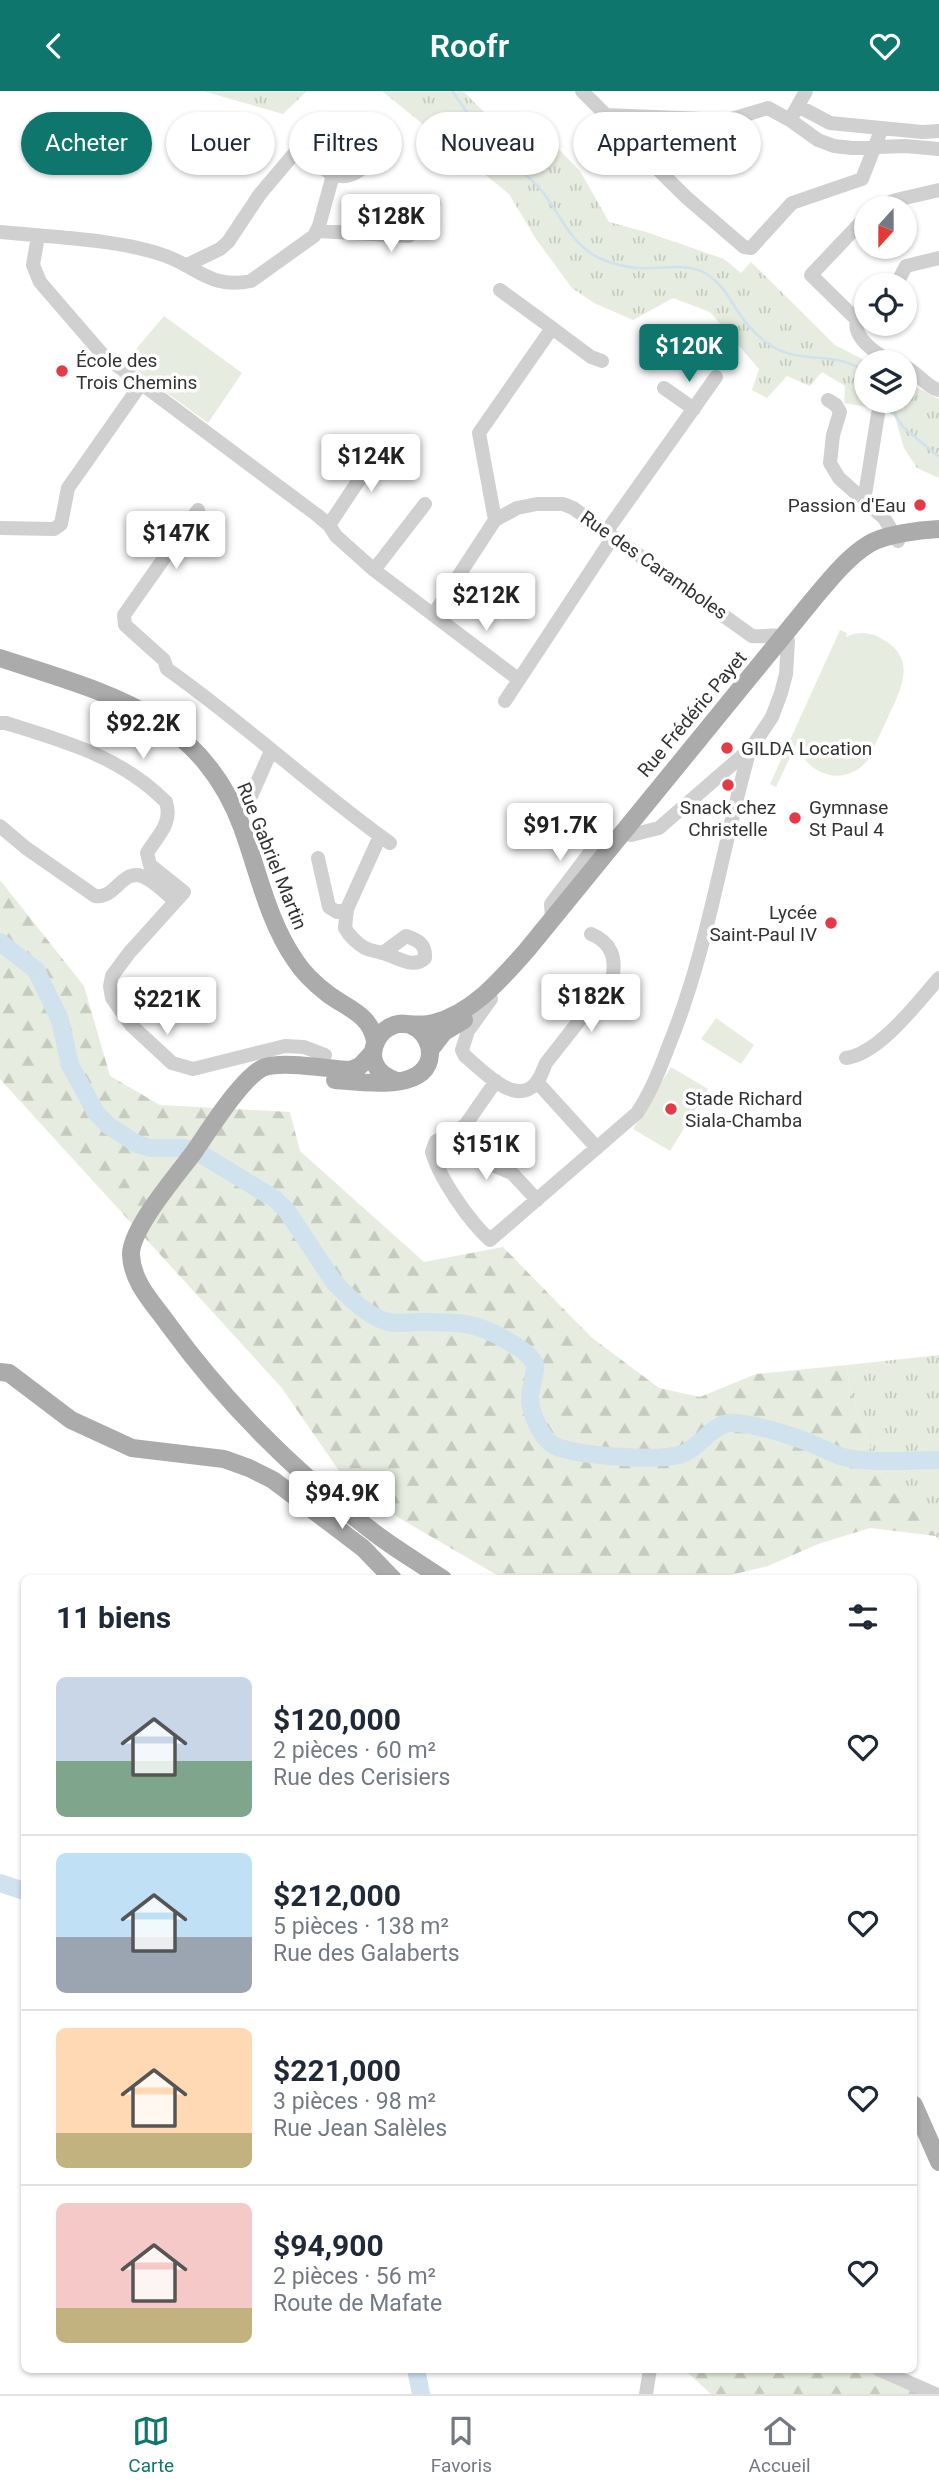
<!DOCTYPE html>
<html lang="fr">
<head>
<meta charset="utf-8">
<style>
	:root { --surface:#fff; --page:#f6f6f7; --text:#1f2937; --muted:#747a83; --line:#e0e1e3; --accent:#0f766e }
	body { margin:0; font-family:Roboto,sans-serif; background:var(--page); color:var(--text); height:100vh; display:flex; flex-direction:column; font-size:26px; white-space:nowrap }
	* { box-sizing:border-box; margin:0 }
	p { font-size:23px; color:var(--muted) }
	.icon { flex:none; width:38px; height:38px; fill:none; stroke:currentColor; stroke-width:2; stroke-linecap:round; stroke-linejoin:round }
	.map { position:relative; flex:1; overflow:hidden }
	.sheet { position:absolute; left:21px; top:1484px; width:896px; height:798px; display:flex; flex-direction:column; background:var(--surface); border-radius:10px; box-shadow:0 2px 5px #0004 }
	.sheet>* { flex:none }
	.hud { position:absolute; left:21px; top:21px; width:898px; height:63px; display:flex; gap:14px }
	.needle { width:46px; rotate:201deg }
	.tools { position:absolute; left:854px; top:105px; display:grid; gap:14px }
	.tools a { display:grid; place-items:center; width:63px; height:63px; border-radius:50%; background:var(--surface); box-shadow:0 2px 5px #0004; font-size:35px }
	.price { position:absolute; translate:-50% -60px; padding:0 16px; border-radius:7px; background:#fff; color:#222; font-size:23px; line-height:46px; filter:drop-shadow(0 2px 4px #0008) }
	.price::after { content:''; position:absolute; left:50%; top:42px; width:21px; height:16px; margin-left:-10px; background:inherit; clip-path:polygon(0 0,100% 0,50% 100%) }
	.price.active { background:var(--accent); color:#fff }
	ul { padding:0; list-style:none }
	li { display:flex; align-items:center; gap:21px; height:175px; padding:0 35px }
	li+li { border-top:2px solid var(--line) }
	li span { display:grid; place-items:center; flex:none; width:196px; height:140px; border-radius:10px; color:#555 }
	li>.icon { margin-inline-start:auto }
	span .icon { width:84px; height:84px; fill:#fffc; stroke-width:1 }
	li b { font-size:30px }
	h2 { display:flex; justify-content:space-between; align-items:center; height:84px; padding:0 35px; font-size:30px }
	.tag { padding:0 24px; border-radius:32px; background:var(--surface); box-shadow:0 2px 5px #0004; font-size:24px; line-height:63px }
	.tag.active { background:var(--accent); color:#fff }
	header { display:flex; justify-content:space-between; align-items:center; height:91px; padding:0 35px; background:var(--accent); color:#fff; font-size:32px; font-weight:600 }
	.menu { display:flex; justify-content:space-around; align-items:center; height:98px; border-top:2px solid var(--line); background:var(--surface); font-size:19px; color:var(--muted) }
	.menu a { display:grid; justify-items:center; gap:4px }
	.menu .active { color:var(--accent) }
	.map>svg:first-child { display:block }
	.grass { fill:url(#grass-tufts) }
	.forest { fill:url(#forest-firs) }
	.pitch { fill:#e6ecdf }
	.lines { fill:none; stroke-linecap:round; stroke-linejoin:round }
	.stream { stroke:#cfe2ee; stroke-width:2.5 }
	.river { stroke:#cfe2ee; stroke-width:18 }
	.minor { stroke:#d0d0d0; stroke-width:14 }
	.major { stroke:#ababab; stroke-width:18 }
	.poi-dot { fill:#e63946; stroke:#fff; stroke-width:2.5 }
	.labels { text-anchor:middle; dominant-baseline:central; stroke-width:7; stroke-linejoin:round; paint-order:stroke }
	.poi-label { font-size:19px; fill:#333; stroke:#fff; text-anchor:start }
	.street-label { font-size:19px; fill:#333; stroke:#fff }
</style>
</head>
<body>
<header><svg class="icon" aria-label="back" viewBox="0 0 24 24"><path d="M15 5l-7 7 7 7"/></svg>Roofr<svg class="icon" aria-label="heart" viewBox="0 0 24 24"><path d="M12 20l-8-8c-3-5 5-10 8-4 3-6 11-1 8 4z"/></svg></header>
<div class="map">
<svg width="939" height="2303" viewBox="0 0 939 2303">
	<defs>
		<pattern id="grass-tufts" width="24" height="20" patternUnits="userSpaceOnUse" patternTransform="scale(1.75)"><rect width="24" height="20" fill="#e6ecdf"/><path d="M3 7l-1-3M5 7V3M7 7l1-3M15 17l-1-3M17 17v-4M19 17l1-3" fill="none" stroke="#c6cbc0"/></pattern>
		<pattern id="forest-firs" width="22" height="20" patternUnits="userSpaceOnUse" patternTransform="scale(1.75)"><rect width="22" height="20" fill="#e6ecdf"/><path d="M5 1l3.5 6h-7zM16 11l3.5 6h-7z" fill="#c6cbc0"/></pattern>
	</defs>
	<rect width="100%" height="100%" fill="#fff"/>
	<path class="grass" d="M 203,0 L 307,0 L 283,23 Z
		M 382,0 L 463,0 L 489,26 L 539,38 L 580,80 L 609,131 L 646,141 L 724,168 L 741,182 L 751,171 L 835,254 L 868,271 L 866,310 L 905,310 L 905,290 L 939,308 L 939,387 L 917,377 L 904,357 L 895,326 L 887,319 L 844,312 L 845,295 L 822,281 L 810,295 L 787,285 L 767,307 L 752,299 L 759,278 L 710,221 L 673,207 L 633,229 L 594,212 L 572,197 L 536,148 L 509,103 Z
		M 939,1264 L 939,1449 L 879,1380 L 849,1296 L 847,1274 Z"/>
	<path class="forest" d="M 0,789 L 84,895 L 110,985 L 160,1014 L 290,1021 L 300,1060 L 424,1171 L 503,1156 L 591,1246 L 659,1297 L 700,1306 L 756,1283 L 847,1274 L 849,1296 L 879,1380 L 936,1445 L 870,1437 L 818,1453 L 768,1475 L 718,1487 L 502,1487 L 353,1400 L 281,1296 L 0,988 Z
		M 685,2279 L 870,2279 L 924,2303 L 711,2303 Z"/>
	<path class="pitch" d="M 164,225 L 242,282 L 208,332 L 125,271 Z
		M 840,539 L 847,542 L 846,546 C 858,540 871,541 882,548 C 917,567 902,596 889,624 C 882,639 875,654 868,669 C 845,697 806,685 797,652 L 776,696 L 770,693 Z
		M 716,927 L 754,954 L 741,973 L 701,948 Z
		M 671,976 L 708,998 L 670,1060 L 633,1038 Z"/>
	<g class="lines">
		<path class="stream" d="M 452,0 C 465,17 476,37 490,52 C 505,69 526,81 541,99 C 560,122 570,153 599,167 C 615,174 633,178 650,177 C 667,177 687,173 703,181 C 728,195 730,213 747,233 C 754,242 765,251 775,257 C 803,273 842,260 866,282
			M 887,310 L 903,336 L 939,366"/>
		<path class="river" d="M 0,851 L 36,879 L 60,929 L 70,974 L 96,1022 L 109,1035 L 137,1053 L 150,1057 L 183,1057 L 196,1060 L 275,1108 L 287,1120 L 334,1191 C 347,1205 367,1224 385,1230 C 396,1234 407,1231 418,1231 C 453,1231 475,1230 506,1249 C 517,1255 529,1262 535,1273 C 536,1289 526,1303 532,1320 C 536,1332 543,1349 555,1355 C 578,1365 659,1371 682,1363 C 702,1356 713,1329 736,1332 C 760,1334 786,1343 808,1351 C 820,1356 831,1362 843,1366 C 874,1373 907,1369 939,1369
			M 0,1792 L 24,1800
			M 416,2278 L 421,2303"/>
		<path class="minor" d="M 582,0 L 606,24 L 728,29 L 768,17 L 790,29 L 806,0
			M 798,15 L 830,32 L 922,41 L 939,40
			M 625,26 L 626,47 L 687,107 L 744,156 L 751,157 L 792,112 L 862,88 L 882,37
			M 790,29 L 818,49 L 834,55 L 852,57 L 905,55 L 939,58
			M 301,55 C 308,63 316,72 324,78 C 355,101 377,62 392,41
			M 875,117 L 896,109 L 939,99
			M 317,140 L 409,145 L 434,112
			M 0,141 C 50,146 120,148 166,165 C 200,178 212,198 251,190 L 314,145 L 319,135 L 333,84
			M 38,145 L 33,174 L 40,191 L 103,264 L 317,424 L 329,434 L 336,445 L 374,479 L 518,588
			M 187,174 L 220,158 L 228,151 L 260,103 L 320,32 C 342,35 360,52 369,72
			M 896,194 L 906,175 L 939,167
			M 866,219 C 839,237 875,264 894,271
			M 856,228 L 811,184 L 866,126
			M 552,237 L 591,266 L 602,270
			M 905,276 C 918,281 926,296 939,299
			M 664,297 L 694,318
			M 828,309 L 836,314 L 840,321 L 833,344 L 830,372 L 839,387 L 884,427 L 898,450
			M 864,410 L 878,323
			M 198,419 L 124,524 L 125,534 L 164,569 L 167,578 C 244,632 313,697 390,752
			M 495,429 L 479,342 L 552,237 L 500,199
			M 329,434 L 367,377 L 385,361 L 405,357
			M 0,437 L 54,438 L 61,433 L 68,397 L 141,293
			M 606,441 L 716,286
			M 374,479 L 425,413
			M 433,524 L 495,429 L 517,417 L 537,413 L 563,413 L 573,417 L 752,545 C 765,547 777,540 788,550 L 786,583 L 781,602 L 772,626 L 758,647 L 750,658 L 659,737 L 631,744 L 623,740
			M 505,610 L 613,446
			M 0,632 L 6,632 C 66,651 120,665 166,711 C 173,733 157,745 147,762 L 150,774 L 184,801 L 129,862 L 112,885 L 110,895 L 112,907 L 131,934 L 172,972 L 193,978 L 285,955 L 304,956 L 325,964
			M 236,720 L 248,712 L 271,660
			M 0,735 L 26,757 L 95,805 C 114,808 121,782 138,784 C 151,786 165,802 175,810
			M 380,745 L 347,818 L 345,837 C 349,845 358,853 365,857 C 371,860 376,860 382,862 C 396,865 413,879 425,867 C 426,853 418,849 406,845 L 383,862
			M 318,767 L 329,816 L 337,821 L 347,818
			M 552,827 L 551,813 L 595,755 L 600,752 L 612,753
			M 491,908 L 468,940 L 462,959 L 465,965 C 480,977 511,1012 532,996 C 540,990 542,981 546,972 L 612,888 C 617,867 611,851 591,843
			M 846,967 C 879,963 918,911 939,887
			M 496,990 L 466,1033 L 458,1040 L 436,1050 L 432,1061 C 440,1088 469,1130 490,1149 L 637,1022 C 651,1001 660,978 669,954 C 708,859 722,756 750,658
			M 537,991 L 597,1057
			M 432,1061 L 445,1055 L 512,1082 L 537,1109
			M 878,2278 L 935,2303
			M 646,2303 L 650,2278"/>
		<path class="major" d="M 0,567 C 105,602 199,621 242,736 C 258,780 268,830 295,869 C 304,883 316,894 328,903 C 348,918 370,923 375,950
			M 401,933 C 412,933 423,935 434,932 C 473,922 501,888 527,859 L 811,511 C 828,491 846,467 869,453 C 885,443 921,439 939,438
			M 430,959 L 444,941 L 464,929
			M 373,961 L 360,975 L 350,979 C 328,978 285,970 265,976 C 244,983 208,1041 194,1061 C 178,1083 130,1138 131,1164 C 132,1191 153,1212 168,1233 C 226,1313 297,1383 376,1443 C 397,1459 421,1473 443,1488
			M 335,989 C 362,991 428,1002 430,963 C 430,954 426,945 419,939 C 386,913 347,975 397,990
			M 0,1281 L 9,1282 L 71,1329 L 132,1357 L 224,1368 L 249,1377 L 273,1389 L 363,1457 L 393,1488
			M 914,2014 L 939,2071"/>
	</g>
	<g class="poi-dot">
		<circle cx="62" cy="280" r="7"/>
		<circle cx="920" cy="414" r="7"/>
		<circle cx="727" cy="657" r="7"/>
		<circle cx="728" cy="694" r="7"/>
		<circle cx="795" cy="727" r="7"/>
		<circle cx="831" cy="832" r="7"/>
		<circle cx="671" cy="1018" r="7"/>
	</g>
	<g class="labels">
		<g class="poi-label">
			<text x="76" y="269">École des<tspan x="76" dy="22">Trois Chemins</tspan></text>
			<text x="906" y="414" text-anchor="end">Passion d'Eau</text>
			<text x="741" y="657">GILDA Location</text>
			<text x="728" y="716" text-anchor="middle">Snack chez<tspan x="728" dy="22">Christelle</tspan></text>
			<text x="809" y="716">Gymnase<tspan x="809" dy="22">St Paul 4</tspan></text>
			<text x="817" y="821" text-anchor="end">Lycée<tspan x="817" dy="22">Saint-Paul IV</tspan></text>
			<text x="685" y="1007">Stade Richard<tspan x="685" dy="22">Siala-Chamba</tspan></text>
		</g>
		<g class="street-label">
			<text transform="translate(654 474) rotate(35)">Rue des Caramboles</text>
			<text transform="translate(692 623) rotate(-50)">Rue Frédéric Payet</text>
			<text transform="translate(272 765) rotate(68)">Rue Gabriel Martin</text>
		</g>
	</g>
</svg>
<div class="tools">
<a><svg class="needle" viewBox="-14 -14 28 28"><path d="M0-13l5 13h-10z" fill="#e53935"/><path d="M0 13l5-13h-10z" fill="#747a83"/></svg></a>
<a><svg class="icon" aria-label="locate" viewBox="0 0 24 24"><circle cx="12" cy="12" r="6"/><path d="M12 2v4M12 18v4M2 12h4M18 12h4"/></svg></a>
<a><svg class="icon" aria-label="layers" viewBox="0 0 24 24"><path d="M12 4l9 5-9 5-9-5zM3 14l9 5 9-5"/></svg></a>
</div>
<b class="price" style="left:391px;top:163px">$128K</b>
<b class="price active" style="left:689px;top:293px">$120K</b>
<b class="price" style="left:371px;top:403px">$124K</b>
<b class="price" style="left:176px;top:480px">$147K</b>
<b class="price" style="left:486px;top:542px">$212K</b>
<b class="price" style="left:143px;top:670px">$92.2K</b>
<b class="price" style="left:560px;top:772px">$91.7K</b>
<b class="price" style="left:591px;top:943px">$182K</b>
<b class="price" style="left:167px;top:946px">$221K</b>
<b class="price" style="left:486px;top:1091px">$151K</b>
<b class="price" style="left:342px;top:1440px">$94.9K</b>
<div class="hud">
<a class="tag active">Acheter</a>
<a class="tag">Louer</a>
<a class="tag">Filtres</a>
<a class="tag">Nouveau</a>
<a class="tag">Appartement</a>
</div>
<section class="sheet">
<h2>11 biens<svg class="icon" aria-label="filters" viewBox="0 0 24 24"><path d="M4 7h16M4 17h16"/><circle cx="9" cy="7" r="2"/><circle cx="15" cy="17" r="2"/></svg></h2>
<ul>
<li><span style="background:linear-gradient(#c9d6e8 60%,#7fa58c 0)"><svg class="icon" aria-label="home" viewBox="0 0 24 24"><path d="M3 11l9-7 9 7M6 9v11h12V9"/></svg></span><div><b>$120,000</b><p>2 pièces · 60 m²</p><p>Rue des Cerisiers</p></div><svg class="icon" aria-label="heart" viewBox="0 0 24 24"><path d="M12 20l-8-8c-3-5 5-10 8-4 3-6 11-1 8 4z"/></svg></li>
<li><span style="background:linear-gradient(#bfe0f5 60%,#9aa5b1 0)"><svg class="icon" aria-label="home" viewBox="0 0 24 24"><path d="M3 11l9-7 9 7M6 9v11h12V9"/></svg></span><div><b>$212,000</b><p>5 pièces · 138 m²</p><p>Rue des Galaberts</p></div><svg class="icon" aria-label="heart" viewBox="0 0 24 24"><path d="M12 20l-8-8c-3-5 5-10 8-4 3-6 11-1 8 4z"/></svg></li>
<li><span style="background:linear-gradient(#ffd9b3 75%,#c2b280 0)"><svg class="icon" aria-label="home" viewBox="0 0 24 24"><path d="M3 11l9-7 9 7M6 9v11h12V9"/></svg></span><div><b>$221,000</b><p>3 pièces · 98 m²</p><p>Rue Jean Salèles</p></div><svg class="icon" aria-label="heart" viewBox="0 0 24 24"><path d="M12 20l-8-8c-3-5 5-10 8-4 3-6 11-1 8 4z"/></svg></li>
<li><span style="background:linear-gradient(#f6c9c9 75%,#c2b280 0)"><svg class="icon" aria-label="home" viewBox="0 0 24 24"><path d="M3 11l9-7 9 7M6 9v11h12V9"/></svg></span><div><b>$94,900</b><p>2 pièces · 56 m²</p><p>Route de Mafate</p></div><svg class="icon" aria-label="heart" viewBox="0 0 24 24"><path d="M12 20l-8-8c-3-5 5-10 8-4 3-6 11-1 8 4z"/></svg></li>
</ul>
</section>
</div>
<nav class="menu">
<a class="active"><svg class="icon" aria-label="map" viewBox="0 0 24 24"><path d="M3 6l6-2 6 2 6-2v14l-6 2-6-2-6 2zM9 4v14M15 6v14"/></svg>Carte</a>
<a><svg class="icon" aria-label="saved" viewBox="0 0 24 24"><path d="M7 4h10v16l-5-4-5 4z"/></svg>Favoris</a>
<a><svg class="icon" aria-label="home" viewBox="0 0 24 24"><path d="M3 11l9-7 9 7M6 9v11h12V9"/></svg>Accueil</a>
</nav>
</body>
</html>
